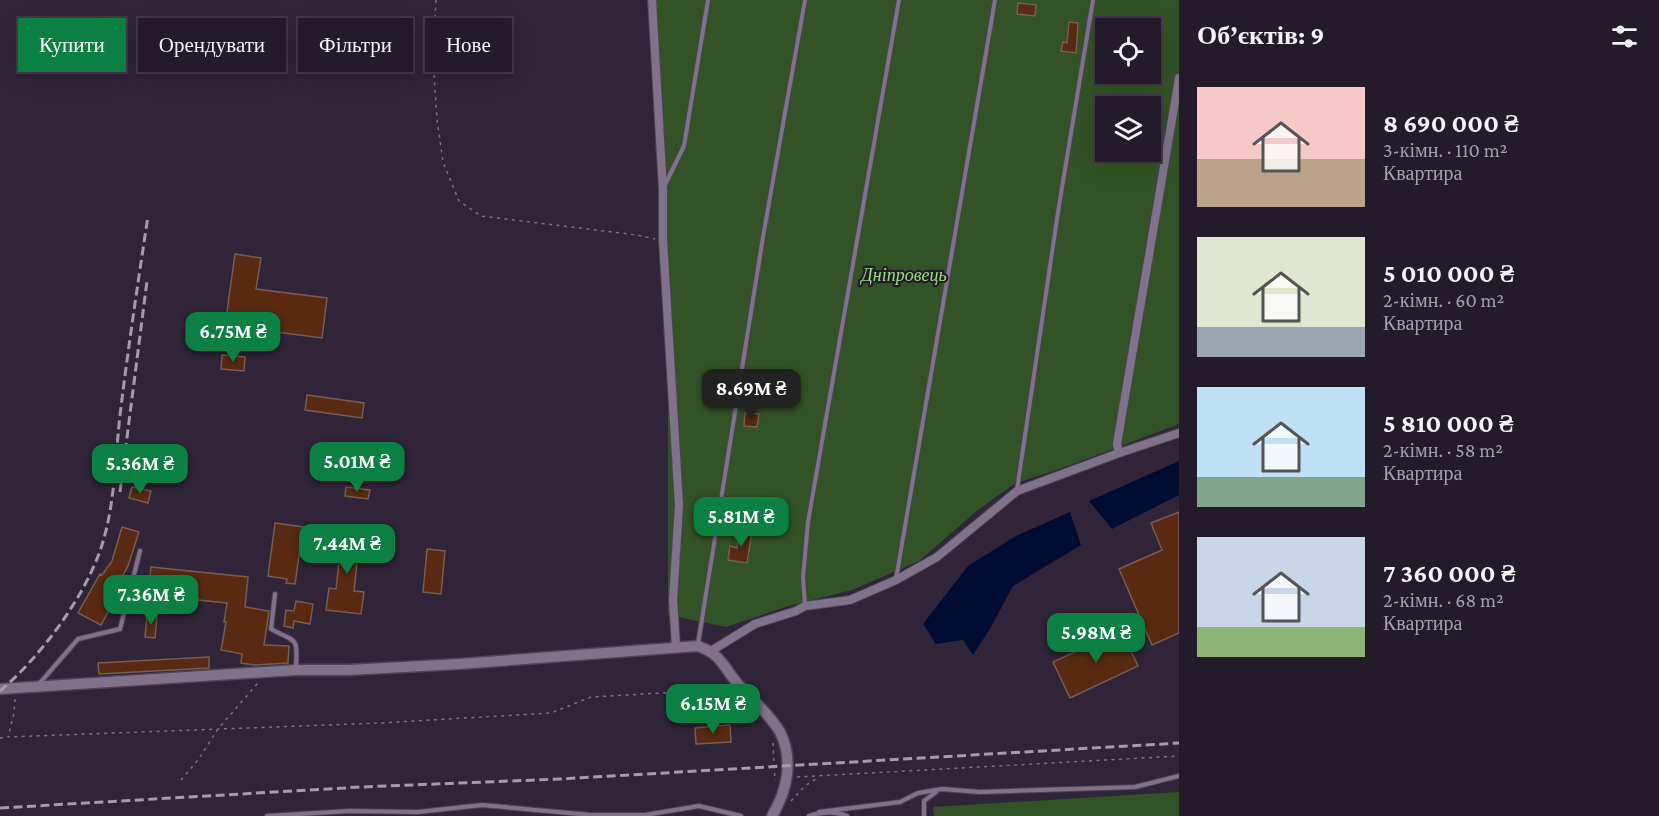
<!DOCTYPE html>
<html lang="uk">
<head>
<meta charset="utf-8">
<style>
	:root { --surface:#241b2a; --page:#2c2432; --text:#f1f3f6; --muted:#a3a1a8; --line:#413947; --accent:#0b8043 }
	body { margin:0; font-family:"Crimson Pro",serif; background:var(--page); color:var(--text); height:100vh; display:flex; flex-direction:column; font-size:22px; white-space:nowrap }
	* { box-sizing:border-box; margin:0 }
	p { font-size:20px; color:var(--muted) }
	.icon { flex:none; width:33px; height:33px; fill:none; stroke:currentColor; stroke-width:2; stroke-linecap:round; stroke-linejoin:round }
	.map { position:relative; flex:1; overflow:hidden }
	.sheet { display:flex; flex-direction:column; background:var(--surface); width:480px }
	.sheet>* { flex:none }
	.banner { position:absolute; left:18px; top:18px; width:570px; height:54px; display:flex; gap:12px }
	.buttons { position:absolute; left:1095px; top:18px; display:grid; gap:12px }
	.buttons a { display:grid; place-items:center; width:66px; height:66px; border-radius:0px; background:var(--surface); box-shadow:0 6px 24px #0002,0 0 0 2px var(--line); font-size:30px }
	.price { position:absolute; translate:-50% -51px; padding:0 14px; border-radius:12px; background:var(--accent); color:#fff; font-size:20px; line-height:39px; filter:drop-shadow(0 2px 3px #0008) }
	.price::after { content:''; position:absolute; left:50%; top:36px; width:18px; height:14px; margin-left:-9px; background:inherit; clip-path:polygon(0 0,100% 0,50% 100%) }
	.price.on { background:#222; color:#fff }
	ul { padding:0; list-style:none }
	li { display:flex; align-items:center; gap:18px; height:150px; padding:0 18px }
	li span { display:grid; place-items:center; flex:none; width:168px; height:120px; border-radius:0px; color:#555 }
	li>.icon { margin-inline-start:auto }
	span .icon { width:72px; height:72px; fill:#fffc; stroke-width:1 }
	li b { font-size:26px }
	h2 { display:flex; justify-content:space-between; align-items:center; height:72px; padding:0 18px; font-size:26px }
	.tag { padding:0 21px; border-radius:0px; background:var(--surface); box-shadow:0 6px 24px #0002,0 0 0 2px var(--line); font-size:21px; line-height:54px }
	.tag.on { background:var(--accent); color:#fff }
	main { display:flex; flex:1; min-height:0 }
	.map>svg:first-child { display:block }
	.green { fill:#325325; fill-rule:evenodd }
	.water { fill:#000c31 }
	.building { fill:#592a11; stroke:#775d51; stroke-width:1.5 }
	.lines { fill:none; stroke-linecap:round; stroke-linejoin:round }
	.service-casing { stroke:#4d4354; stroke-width:6 }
	.minor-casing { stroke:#4d4354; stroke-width:10 }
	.tertiary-casing { stroke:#4d4354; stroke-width:13 }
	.path { stroke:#7c7183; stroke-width:1.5; stroke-dasharray:3 4.5; stroke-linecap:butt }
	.service { stroke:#80728a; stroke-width:4 }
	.minor { stroke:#80728a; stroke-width:8 }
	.tertiary { stroke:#80728a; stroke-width:10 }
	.rail { stroke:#a49bab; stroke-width:3; stroke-dasharray:9 4.5; stroke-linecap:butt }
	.labels { text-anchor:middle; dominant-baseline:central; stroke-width:4.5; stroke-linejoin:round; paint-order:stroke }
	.park-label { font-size:18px; font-style:italic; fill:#94e177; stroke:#261b2e }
</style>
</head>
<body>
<main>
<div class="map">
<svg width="1179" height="816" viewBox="0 0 1179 816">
	<rect width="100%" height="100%" fill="#302438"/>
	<path class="green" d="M 655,0 L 1179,0 L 1179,424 L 1068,466 L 1014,484 L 978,510 L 919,561 L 852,590 L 788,606 L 726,627 L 668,615 L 668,193 ZM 1106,28 L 1150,28 L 1150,74 L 1106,74 ZM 1106,106 L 1150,106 L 1150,152 L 1106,152 Z
		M 1179,792 L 1179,816 L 934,816 L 933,807 Z"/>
	<path class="water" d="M 1179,461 L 1179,495 L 1112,529 L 1089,501 Z
		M 1070,512 L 1081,545 L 1013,586 L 991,627 L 973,655 L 963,640 L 936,644 L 923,624 L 968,566 L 1016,536 Z"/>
	<path class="building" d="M 1018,3 L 1036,5 L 1035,16 L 1017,14 Z
		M 1069,22 L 1078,23 L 1076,53 L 1061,51 L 1063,42 L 1067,43 Z
		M 235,254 L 261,258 L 256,289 L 327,298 L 322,338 L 253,329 L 252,336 L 224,333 Z
		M 222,355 L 245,357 L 244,371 L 221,369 Z
		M 745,375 L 759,376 L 757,390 L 744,388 Z
		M 307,395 L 364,403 L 362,418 L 305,410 Z
		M 745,413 L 759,414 L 757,427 L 744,426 Z
		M 132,487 L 151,491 L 148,503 L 129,498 Z
		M 346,487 L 370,490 L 368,499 L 345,496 Z
		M 1179,512 L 1179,633 L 1152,645 L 1119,569 L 1162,550 L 1151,523 Z
		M 275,523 L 303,527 L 295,584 L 286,583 L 287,579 L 268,576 Z
		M 343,525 L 361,527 L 354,591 L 364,592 L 361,614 L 326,610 L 329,588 L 336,589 Z
		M 122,527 L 139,532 L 128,566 L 118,584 L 122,586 L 101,625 L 78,613 L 100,574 L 102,575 L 112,561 Z
		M 739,530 L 752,532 L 747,563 L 728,560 L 730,546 L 737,548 Z
		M 427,549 L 445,551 L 441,594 L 423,592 Z
		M 151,567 L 248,577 L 245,607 L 269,611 L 264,645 L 289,646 L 288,663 L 255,665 L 241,663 L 242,654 L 221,650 L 226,622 L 224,622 L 227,603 L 148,595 Z
		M 296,601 L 313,604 L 310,624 L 294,621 L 293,628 L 284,626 L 286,610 L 294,611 Z
		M 147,615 L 157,616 L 155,638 L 145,637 Z
		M 1121,630 L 1138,666 L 1070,698 L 1053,662 Z
		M 209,657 L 209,668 L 99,674 L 98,663 Z
		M 730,725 L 731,742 L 696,744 L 695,728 Z"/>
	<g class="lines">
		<defs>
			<path id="service" d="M 665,185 L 684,146 L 708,0
				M 1017,490 L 1058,212 L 1093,0
				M 896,579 L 995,0
				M 275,594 L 271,629 C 296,643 298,635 296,667
				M 805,606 L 803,577 L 808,522 L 899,0
				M 698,644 L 763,237 L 805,0
				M 39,684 L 78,639 L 120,629 L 140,551
				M 819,812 L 900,802 L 918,793 L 942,789 L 980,792 L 1135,787 L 1179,776
				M 267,816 L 349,811 L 418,812 L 482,805 L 591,815 L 645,815 L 699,806 L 741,816
				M 809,816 C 821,812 835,811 847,816
				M 924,816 L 924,801 L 936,792"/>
			<path id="minor" d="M 652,0 L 663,190 L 663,240 L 679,505 L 673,600 L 676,646
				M 1119,453 L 1117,444 L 1179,78
				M 711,651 L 755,624 L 796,611 L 805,606 L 850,600 L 896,580 L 937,557 L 1017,491 L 1119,453 L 1179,433"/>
			<path id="tertiary" d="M 0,689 L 296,670 L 348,670 L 459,664 L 698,646 C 722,655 722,665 737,683 C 751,699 770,714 780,732 C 794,760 787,791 772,816"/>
		</defs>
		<use href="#service" class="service-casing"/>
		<use href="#minor" class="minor-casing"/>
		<use href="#tertiary" class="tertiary-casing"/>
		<path class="path" d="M 436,0 L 433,57 L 437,120 L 443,162 L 459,201 L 481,216 L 637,235 L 655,239
			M 15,699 L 14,713 L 8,737 L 380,723 L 551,713 L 591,697 L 715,690 L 732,692
			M 0,738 L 7,737
			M 773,743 L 775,781
			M 797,777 L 1179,756
			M 181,780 L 198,760 L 218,729 L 258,683
			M 791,801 L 805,786 L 819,777"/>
		<use href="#service" class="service"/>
		<use href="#minor" class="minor"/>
		<use href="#tertiary" class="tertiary"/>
		<path class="rail" d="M 120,492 L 147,281
			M 0,691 C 40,657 82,601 100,551 C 115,508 115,460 120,415 C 128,349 138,282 148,216
			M 0,808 L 361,787 L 560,779 L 1179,743"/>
	</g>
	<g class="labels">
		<g class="park-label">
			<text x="904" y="275">Дніпровець</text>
		</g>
	</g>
</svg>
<div class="buttons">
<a><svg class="icon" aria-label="locate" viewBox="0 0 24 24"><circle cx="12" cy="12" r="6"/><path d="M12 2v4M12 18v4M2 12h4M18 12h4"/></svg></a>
<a><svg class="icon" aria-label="layers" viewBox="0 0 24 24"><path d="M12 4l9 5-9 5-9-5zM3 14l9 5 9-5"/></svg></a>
</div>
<b class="price" style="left:233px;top:363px">6.75M ₴</b>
<b class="price on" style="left:751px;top:420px">8.69M ₴</b>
<b class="price" style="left:357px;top:493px">5.01M ₴</b>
<b class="price" style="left:140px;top:495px">5.36M ₴</b>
<b class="price" style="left:741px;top:548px">5.81M ₴</b>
<b class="price" style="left:347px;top:575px">7.44M ₴</b>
<b class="price" style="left:151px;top:626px">7.36M ₴</b>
<b class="price" style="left:1096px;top:664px">5.98M ₴</b>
<b class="price" style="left:713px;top:735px">6.15M ₴</b>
<div class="banner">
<a class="tag on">Купити</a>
<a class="tag">Орендувати</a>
<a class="tag">Фільтри</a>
<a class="tag">Нове</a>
</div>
</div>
<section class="sheet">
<h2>Об’єктів: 9<svg class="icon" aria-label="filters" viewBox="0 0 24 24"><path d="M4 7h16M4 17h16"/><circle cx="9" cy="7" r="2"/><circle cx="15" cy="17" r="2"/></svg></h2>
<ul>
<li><span style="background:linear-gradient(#f6c9c9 60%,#b9a48a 0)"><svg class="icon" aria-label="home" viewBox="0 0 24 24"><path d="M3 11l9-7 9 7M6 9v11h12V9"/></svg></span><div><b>8 690 000 ₴</b><p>3-кімн. · 110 m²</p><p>Квартира</p></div></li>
<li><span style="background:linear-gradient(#dfe7d0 75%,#9aa5b1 0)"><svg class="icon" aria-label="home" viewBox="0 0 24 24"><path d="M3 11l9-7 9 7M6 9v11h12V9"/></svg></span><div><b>5 010 000 ₴</b><p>2-кімн. · 60 m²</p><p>Квартира</p></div></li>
<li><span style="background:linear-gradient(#bfe0f5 75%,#7fa58c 0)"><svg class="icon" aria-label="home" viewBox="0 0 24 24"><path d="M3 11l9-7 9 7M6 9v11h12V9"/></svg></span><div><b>5 810 000 ₴</b><p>2-кімн. · 58 m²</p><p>Квартира</p></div></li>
<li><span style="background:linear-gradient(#c9d6e8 75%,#8fb573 0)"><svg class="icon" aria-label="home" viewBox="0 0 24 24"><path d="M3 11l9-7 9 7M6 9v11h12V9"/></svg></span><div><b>7 360 000 ₴</b><p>2-кімн. · 68 m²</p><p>Квартира</p></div></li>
</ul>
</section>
</main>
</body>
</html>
